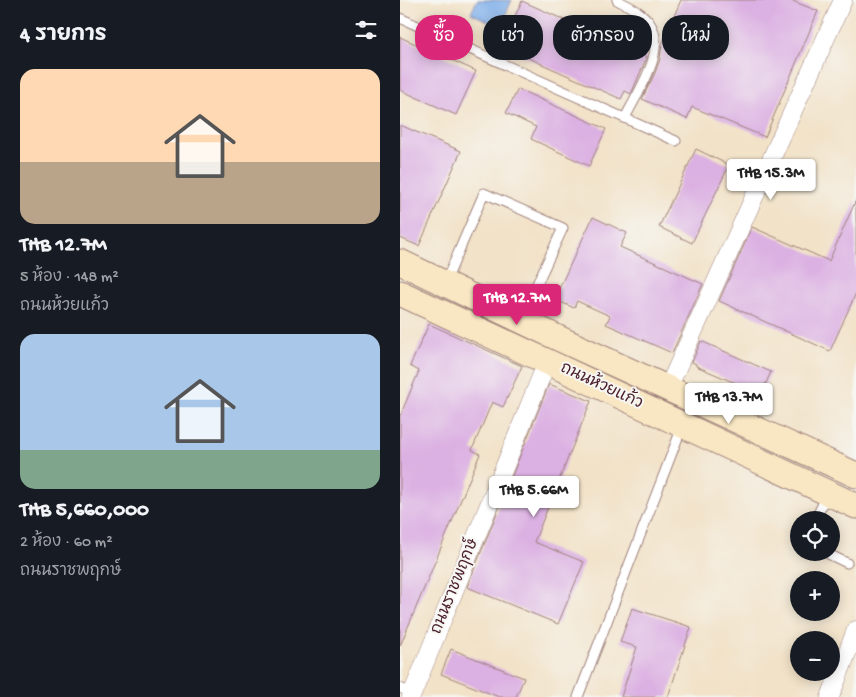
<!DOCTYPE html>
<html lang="th">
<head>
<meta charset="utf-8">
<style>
	:root { --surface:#171b24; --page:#242831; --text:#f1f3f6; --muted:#9ea1a6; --accent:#db2777 }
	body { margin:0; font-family:"Gochi Hand","Playpen Sans Thai",sans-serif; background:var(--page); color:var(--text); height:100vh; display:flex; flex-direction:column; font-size:19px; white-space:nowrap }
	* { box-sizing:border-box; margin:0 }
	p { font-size:16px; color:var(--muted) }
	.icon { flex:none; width:28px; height:28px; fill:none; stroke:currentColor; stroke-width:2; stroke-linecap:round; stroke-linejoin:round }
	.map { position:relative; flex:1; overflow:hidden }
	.details { display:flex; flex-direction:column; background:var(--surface); width:400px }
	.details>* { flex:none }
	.top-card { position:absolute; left:15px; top:15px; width:365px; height:45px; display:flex; gap:10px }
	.controls { position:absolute; left:390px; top:511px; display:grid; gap:10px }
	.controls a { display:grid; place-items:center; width:50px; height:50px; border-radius:50%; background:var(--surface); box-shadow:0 2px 12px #0003; font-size:25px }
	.price { position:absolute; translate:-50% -42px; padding:0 11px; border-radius:5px; background:#fff; color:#222; font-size:16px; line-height:32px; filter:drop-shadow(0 1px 2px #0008) }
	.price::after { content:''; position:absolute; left:50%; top:30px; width:15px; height:11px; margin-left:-8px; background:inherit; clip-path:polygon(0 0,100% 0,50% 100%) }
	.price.selected { background:var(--accent); color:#fff }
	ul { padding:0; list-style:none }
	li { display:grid; align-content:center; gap:10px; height:265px; padding:0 20px }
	li span { display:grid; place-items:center; height:155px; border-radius:15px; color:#555 }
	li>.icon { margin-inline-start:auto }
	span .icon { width:90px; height:90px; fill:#fffc; stroke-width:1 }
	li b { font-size:21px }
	h2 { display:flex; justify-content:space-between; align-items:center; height:60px; padding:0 20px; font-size:21px }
	.pill { padding:0 18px; border-radius:20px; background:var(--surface); box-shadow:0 2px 12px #0003; font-size:18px; line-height:45px }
	.pill.selected { background:var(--accent); color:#fff }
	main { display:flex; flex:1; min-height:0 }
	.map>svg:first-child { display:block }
	.water { fill:#80afea; stroke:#65678a }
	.building { fill:#dbb0e2 }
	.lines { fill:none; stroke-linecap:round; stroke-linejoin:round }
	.service-casing { stroke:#9e807a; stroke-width:11 }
	.minor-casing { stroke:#9e807a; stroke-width:19 }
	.secondary-casing { stroke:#9e807a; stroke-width:27 }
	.service { stroke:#fff; stroke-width:9 }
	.minor { stroke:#fff; stroke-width:18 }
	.secondary { stroke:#f9e7c3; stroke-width:25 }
	.labels { text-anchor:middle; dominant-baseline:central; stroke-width:4; stroke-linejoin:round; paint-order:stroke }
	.street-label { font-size:16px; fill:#4a1f2b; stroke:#f6f6f2 }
</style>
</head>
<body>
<main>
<section class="details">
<h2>4 รายการ<svg class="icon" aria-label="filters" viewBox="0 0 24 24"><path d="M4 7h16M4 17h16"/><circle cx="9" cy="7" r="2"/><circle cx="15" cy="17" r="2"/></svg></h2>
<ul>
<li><span style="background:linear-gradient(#ffd9b3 60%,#b9a48a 0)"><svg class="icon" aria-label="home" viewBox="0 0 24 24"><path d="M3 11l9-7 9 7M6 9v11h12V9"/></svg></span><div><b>THB 12.7M</b><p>5 ห้อง · 148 m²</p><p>ถนนห้วยแก้ว</p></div></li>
<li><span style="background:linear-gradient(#a9c7e8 75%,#7fa58c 0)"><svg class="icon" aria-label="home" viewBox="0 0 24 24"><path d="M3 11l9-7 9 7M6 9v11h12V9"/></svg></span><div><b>THB 5,660,000</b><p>2 ห้อง · 60 m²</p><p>ถนนราชพฤกษ์</p></div></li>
</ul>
</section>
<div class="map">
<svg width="456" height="697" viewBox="0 0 456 697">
	<rect width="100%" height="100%" fill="#f6f6f2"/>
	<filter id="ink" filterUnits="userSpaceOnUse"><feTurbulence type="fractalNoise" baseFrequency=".02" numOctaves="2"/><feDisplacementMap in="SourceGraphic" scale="10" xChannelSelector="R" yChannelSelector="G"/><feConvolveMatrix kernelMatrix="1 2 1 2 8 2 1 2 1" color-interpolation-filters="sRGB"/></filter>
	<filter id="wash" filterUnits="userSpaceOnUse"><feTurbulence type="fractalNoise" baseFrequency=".0096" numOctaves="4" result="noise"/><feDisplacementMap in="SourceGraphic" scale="20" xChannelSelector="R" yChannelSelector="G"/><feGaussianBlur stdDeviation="1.12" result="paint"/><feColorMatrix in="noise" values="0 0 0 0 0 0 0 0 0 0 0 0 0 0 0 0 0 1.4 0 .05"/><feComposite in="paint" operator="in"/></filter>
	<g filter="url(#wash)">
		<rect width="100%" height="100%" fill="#f2e2c8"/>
		<path class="water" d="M 77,0 L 112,0 L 100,27 L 71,13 Z"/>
		<g id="blocks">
			<path class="building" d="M 281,0 L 390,0 L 418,11 L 365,137 L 292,107 L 287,119 L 242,99 L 255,73 L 260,59 L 262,44 Z
				M 122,1 L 247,57 L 231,94 L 225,91 L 221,99 L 101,46 Z
				M 0,37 L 76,71 L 56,115 L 0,90 Z
				M 118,89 L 206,129 L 189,166 L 131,139 L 136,127 L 106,113 Z
				M 0,125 L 61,151 L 19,246 L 0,238 Z
				M 296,149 L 329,165 L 292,243 L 259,227 Z
				M 456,200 L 456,293 L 430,351 L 319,301 L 352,227 L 429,261 Z
				M 193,217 L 227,233 L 220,247 L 303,284 L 272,353 L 206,324 L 210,316 L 177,301 L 174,308 L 154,299 Z
				M 29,324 L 122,366 L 103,407 L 92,402 L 72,450 L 80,454 L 0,646 L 0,416 L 19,371 L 10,366 Z
				M 301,341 L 371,372 L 361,394 L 296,366 L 296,364 L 292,362 Z
				M 149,384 L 191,401 L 134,542 L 184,562 L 158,624 L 67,587 Z
				M 232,608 L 291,627 L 268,697 L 221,697 L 237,647 L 220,642 Z
				M 51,649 L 124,678 L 116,697 L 99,697 L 41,674 Z"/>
		</g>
	</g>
	<g filter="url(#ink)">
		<use href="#blocks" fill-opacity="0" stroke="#9e807a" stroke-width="1"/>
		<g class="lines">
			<defs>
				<path id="service" d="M 217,0 C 228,6 241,11 249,22 C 269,49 237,93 225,118
					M 0,18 L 276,141
					M 46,281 L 84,193 L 163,228 L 121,318
					M 415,520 L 428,493
					M 424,552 L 447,563
					M 0,688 L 12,693
					M 178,697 L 282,427"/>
				<path id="minor" d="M 268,388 L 443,0
					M 11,697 L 147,362
					M 430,697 L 456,630"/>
				<path id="secondary" d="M 0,262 L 158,338 L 456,475
					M 0,293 L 456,506"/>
			</defs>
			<use href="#service" class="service-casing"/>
			<use href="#minor" class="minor-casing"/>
			<use href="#secondary" class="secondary-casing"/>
			<use href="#service" class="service"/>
			<use href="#minor" class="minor"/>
			<use href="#secondary" class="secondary"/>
		</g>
	</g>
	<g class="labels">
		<g class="street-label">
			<text transform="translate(201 387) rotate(25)">ถนนห้วยแก้ว</text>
			<text transform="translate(56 587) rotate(-68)">ถนนราชพฤกษ์</text>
		</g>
	</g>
</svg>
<div class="controls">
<a><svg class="icon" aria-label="locate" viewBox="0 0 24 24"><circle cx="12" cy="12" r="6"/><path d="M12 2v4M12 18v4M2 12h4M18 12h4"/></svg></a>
<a>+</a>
<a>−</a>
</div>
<b class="price" style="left:371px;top:201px">THB 15.3M</b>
<b class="price selected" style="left:117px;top:326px">THB 12.7M</b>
<b class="price" style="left:329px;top:425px">THB 13.7M</b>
<b class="price" style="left:134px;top:518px">THB 5.66M</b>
<div class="top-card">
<a class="pill selected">ซื้อ</a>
<a class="pill">เช่า</a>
<a class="pill">ตัวกรอง</a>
<a class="pill">ใหม่</a>
</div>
</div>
</main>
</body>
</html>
